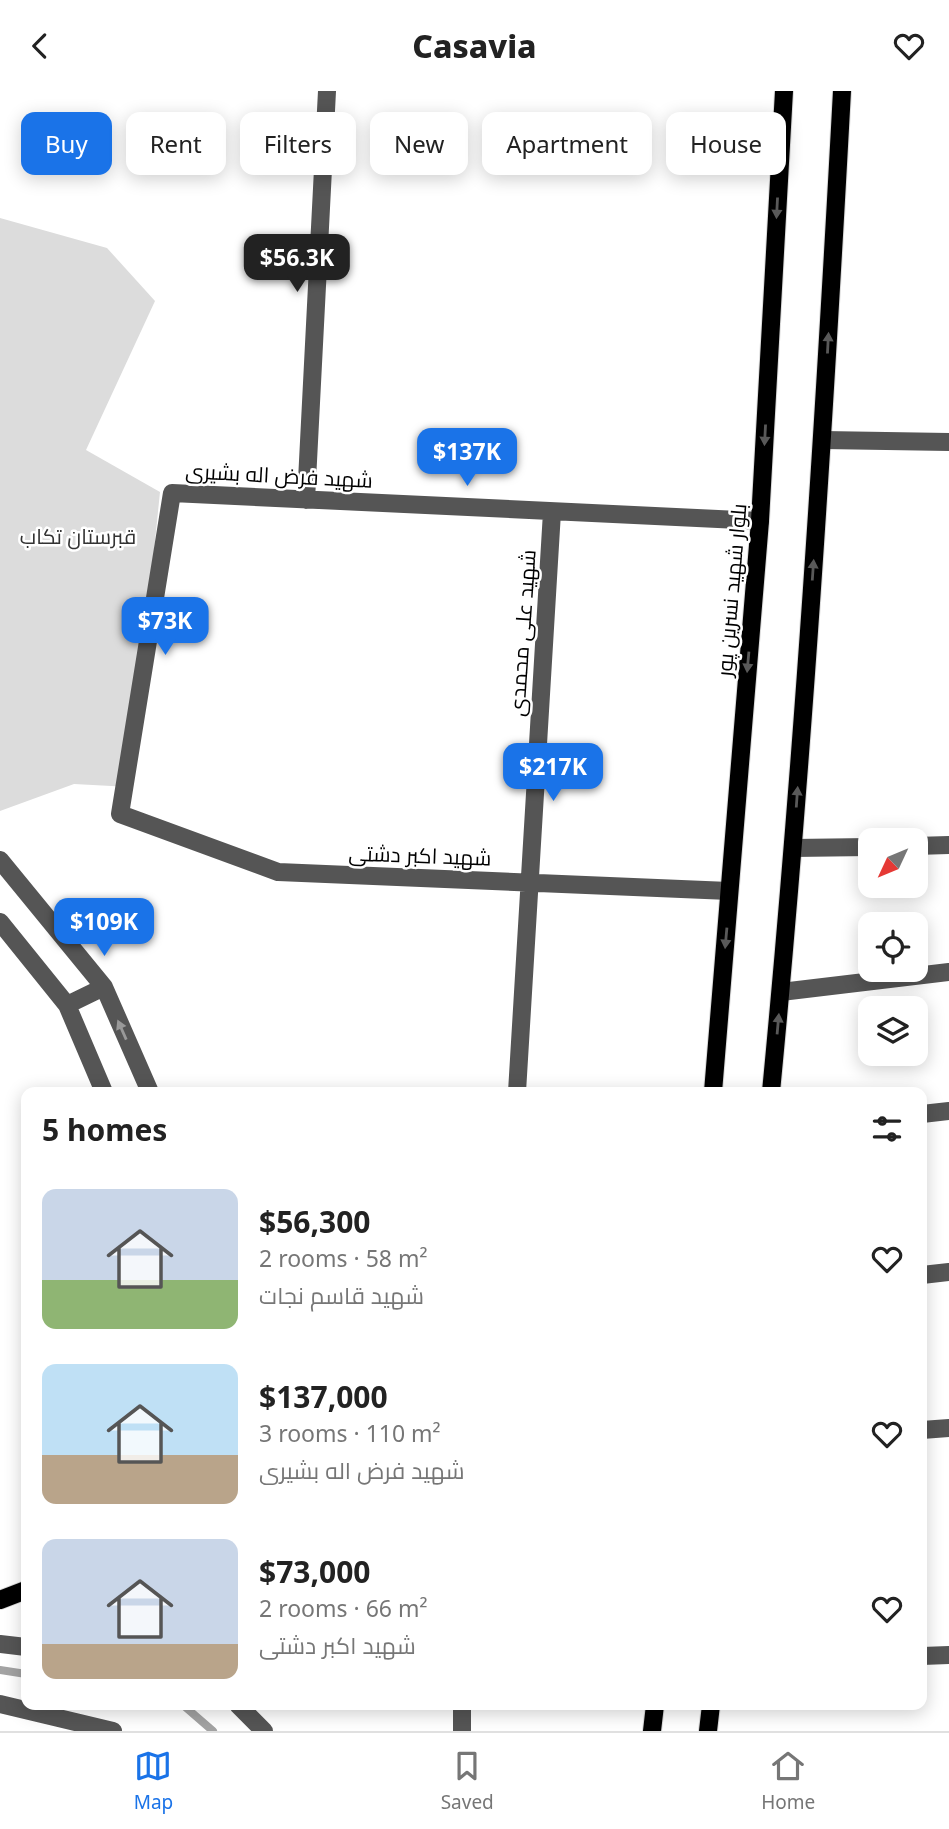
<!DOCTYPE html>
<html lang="en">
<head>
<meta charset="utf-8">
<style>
	:root { --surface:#fff; --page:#f2f2f2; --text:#222; --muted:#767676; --line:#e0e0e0; --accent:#1a73e8 }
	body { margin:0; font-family:"Noto Sans",Cairo,sans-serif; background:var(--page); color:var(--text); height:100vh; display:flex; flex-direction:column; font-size:26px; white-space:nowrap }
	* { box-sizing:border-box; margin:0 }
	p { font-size:23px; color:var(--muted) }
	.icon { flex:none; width:38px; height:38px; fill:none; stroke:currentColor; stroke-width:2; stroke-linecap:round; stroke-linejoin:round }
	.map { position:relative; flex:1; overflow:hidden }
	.sheet { position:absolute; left:21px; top:996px; width:906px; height:623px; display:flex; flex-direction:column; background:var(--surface); border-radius:14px; box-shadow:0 4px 18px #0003 }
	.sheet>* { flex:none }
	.top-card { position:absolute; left:21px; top:21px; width:908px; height:63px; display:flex; gap:14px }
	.needle { width:46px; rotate:226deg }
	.controls { position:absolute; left:858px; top:737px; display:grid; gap:14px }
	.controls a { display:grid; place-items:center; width:70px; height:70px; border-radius:14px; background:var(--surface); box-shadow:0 4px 18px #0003; font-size:35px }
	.price { position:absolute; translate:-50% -60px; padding:0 16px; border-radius:14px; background:var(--accent); color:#fff; font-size:23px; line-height:46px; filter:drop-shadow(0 2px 4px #0008) }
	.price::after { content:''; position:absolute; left:50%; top:42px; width:21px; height:16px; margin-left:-10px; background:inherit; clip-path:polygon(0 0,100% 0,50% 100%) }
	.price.active { background:#222; color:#fff }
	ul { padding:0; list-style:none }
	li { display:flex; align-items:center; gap:21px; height:175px; padding:0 21px }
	li span { display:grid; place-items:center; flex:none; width:196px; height:140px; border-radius:14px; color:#555 }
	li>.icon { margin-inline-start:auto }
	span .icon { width:84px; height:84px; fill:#fffc; stroke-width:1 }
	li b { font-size:30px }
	h2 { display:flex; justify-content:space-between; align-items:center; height:84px; padding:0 21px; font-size:30px }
	.pill { padding:0 24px; border-radius:14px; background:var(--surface); box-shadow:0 4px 18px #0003; font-size:24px; line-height:63px }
	.pill.active { background:var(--accent); color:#fff }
	header { display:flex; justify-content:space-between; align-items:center; height:91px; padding:0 21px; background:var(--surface); font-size:32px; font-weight:800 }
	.menu { display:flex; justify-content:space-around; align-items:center; height:98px; border-top:2px solid var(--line); background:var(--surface); font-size:19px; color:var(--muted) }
	.menu a { display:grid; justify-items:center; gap:4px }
	.menu .active { color:var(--accent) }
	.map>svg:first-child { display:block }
	.green { fill:#dcdcdc }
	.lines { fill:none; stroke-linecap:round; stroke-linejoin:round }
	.stream { stroke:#a3a3a3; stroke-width:8 }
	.major-casing { stroke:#dbdbdb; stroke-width:20 }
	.minor { stroke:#555; stroke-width:18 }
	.major { stroke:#000; stroke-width:18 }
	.oneway { fill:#595959 }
	.oneway2 { fill:#999 }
	.labels { text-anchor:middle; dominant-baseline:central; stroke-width:5; stroke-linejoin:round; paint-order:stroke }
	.street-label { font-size:21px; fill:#000; stroke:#fff }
	.park-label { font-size:21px; fill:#333; stroke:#fff }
</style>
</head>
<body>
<header><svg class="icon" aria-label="back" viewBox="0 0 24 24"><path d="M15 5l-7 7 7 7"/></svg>Casavia<svg class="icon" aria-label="heart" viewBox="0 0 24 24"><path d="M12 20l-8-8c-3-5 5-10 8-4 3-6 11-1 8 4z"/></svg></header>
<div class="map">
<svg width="949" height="1640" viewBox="0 0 949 1640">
	<rect width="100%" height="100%" fill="#fff"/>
	<path class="green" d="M 0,127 L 107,157 L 155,210 L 86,359 L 160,401 L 130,696 L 74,693 L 0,720 Z"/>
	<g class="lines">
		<path class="stream" d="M 0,1579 L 26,1583
			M 183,1614 L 213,1640"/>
		<defs>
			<path id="major" d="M 713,1001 L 760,430 L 784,0
				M 771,1001 C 803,668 824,334 842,0
				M 0,1509 L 26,1499
				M 652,1640 L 655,1614
				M 708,1640 L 711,1614"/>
		</defs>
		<use href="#major" class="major-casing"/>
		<path class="minor" d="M 823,349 L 949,351
			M 306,409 L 327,0
			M 915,755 L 949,754
			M 793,757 L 870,756
			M 0,769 L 104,896 L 150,1001
			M 729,800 L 278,781 L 120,723 L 172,402 L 760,430
			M 0,831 L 67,914 L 104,1001
			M 781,901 L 949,881
			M 67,914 L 104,896
			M 517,1001 L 552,421
			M 922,1023 L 949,1020
			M 922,1184 L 949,1181
			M 922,1339 L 949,1337
			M 0,1553 L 26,1556
			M 922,1565 L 949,1564
			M 0,1613 L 113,1640
			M 238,1614 L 264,1640
			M 462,1640 L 462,1614"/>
		<use href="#major" class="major"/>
	</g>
	<defs><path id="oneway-solid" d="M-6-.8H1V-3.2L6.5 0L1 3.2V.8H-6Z" transform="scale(1.75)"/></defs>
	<g class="oneway">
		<use href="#oneway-solid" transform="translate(777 117) rotate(93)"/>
		<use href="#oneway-solid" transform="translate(828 252) rotate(-87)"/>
		<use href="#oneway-solid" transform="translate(765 344) rotate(93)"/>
		<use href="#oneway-solid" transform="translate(813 479) rotate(-86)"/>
		<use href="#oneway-solid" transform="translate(748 571) rotate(95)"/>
		<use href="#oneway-solid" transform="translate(797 706) rotate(-86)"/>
		<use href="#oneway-solid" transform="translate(726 847) rotate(95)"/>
		<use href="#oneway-solid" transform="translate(778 933) rotate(-85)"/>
	</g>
	<use class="oneway2" href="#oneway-solid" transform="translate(122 939) rotate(-114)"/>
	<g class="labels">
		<g class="street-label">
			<text transform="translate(279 384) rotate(3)">شهید فرض اله بشیری</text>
			<text transform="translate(731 499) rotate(-85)">بلوار شهید نسرین پور</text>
			<text transform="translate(522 542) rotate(-86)">شهید علی محمدی</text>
			<text transform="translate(420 764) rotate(2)">شهید اکبر دشتی</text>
		</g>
		<g class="park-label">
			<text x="78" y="445">قبرستان تکاب</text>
		</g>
	</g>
</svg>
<div class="controls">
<a><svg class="needle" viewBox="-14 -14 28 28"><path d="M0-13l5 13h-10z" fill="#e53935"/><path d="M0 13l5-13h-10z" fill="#767676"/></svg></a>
<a><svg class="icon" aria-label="locate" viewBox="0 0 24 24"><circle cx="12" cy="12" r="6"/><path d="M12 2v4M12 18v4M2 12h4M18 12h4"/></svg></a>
<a><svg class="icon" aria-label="layers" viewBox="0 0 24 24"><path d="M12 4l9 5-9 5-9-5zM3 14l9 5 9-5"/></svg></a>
</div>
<b class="price active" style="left:297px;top:203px">$56.3K</b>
<b class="price" style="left:467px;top:397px">$137K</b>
<b class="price" style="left:165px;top:566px">$73K</b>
<b class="price" style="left:553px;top:712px">$217K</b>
<b class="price" style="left:104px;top:867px">$109K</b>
<div class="top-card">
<a class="pill active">Buy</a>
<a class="pill">Rent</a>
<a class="pill">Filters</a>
<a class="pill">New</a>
<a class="pill">Apartment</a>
<a class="pill">House</a>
</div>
<section class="sheet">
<h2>5 homes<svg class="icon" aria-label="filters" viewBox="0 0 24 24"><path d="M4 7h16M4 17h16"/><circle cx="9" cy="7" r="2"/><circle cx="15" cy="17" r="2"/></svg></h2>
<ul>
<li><span style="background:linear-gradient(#c9d6e8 65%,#8fb573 0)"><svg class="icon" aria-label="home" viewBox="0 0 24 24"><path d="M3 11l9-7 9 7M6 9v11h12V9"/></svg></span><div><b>$56,300</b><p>2 rooms · 58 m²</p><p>شهید قاسم نجات</p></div><svg class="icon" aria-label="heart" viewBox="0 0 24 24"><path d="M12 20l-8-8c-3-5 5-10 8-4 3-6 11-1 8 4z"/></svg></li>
<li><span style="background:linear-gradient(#bfe0f5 65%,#b9a48a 0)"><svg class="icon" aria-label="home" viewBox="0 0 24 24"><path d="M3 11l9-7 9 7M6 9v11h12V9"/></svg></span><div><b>$137,000</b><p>3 rooms · 110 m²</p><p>شهید فرض اله بشیری</p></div><svg class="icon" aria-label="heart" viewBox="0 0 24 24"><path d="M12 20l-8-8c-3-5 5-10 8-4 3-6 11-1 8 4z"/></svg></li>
<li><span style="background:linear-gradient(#c9d6e8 75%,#b9a48a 0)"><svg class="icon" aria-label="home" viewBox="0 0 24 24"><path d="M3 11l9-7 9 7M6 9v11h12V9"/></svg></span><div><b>$73,000</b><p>2 rooms · 66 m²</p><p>شهید اکبر دشتی</p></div><svg class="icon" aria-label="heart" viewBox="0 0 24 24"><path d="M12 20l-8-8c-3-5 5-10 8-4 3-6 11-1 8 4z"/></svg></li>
</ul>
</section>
</div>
<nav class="menu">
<a class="active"><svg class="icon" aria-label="map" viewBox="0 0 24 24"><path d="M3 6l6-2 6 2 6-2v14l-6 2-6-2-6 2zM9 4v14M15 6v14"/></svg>Map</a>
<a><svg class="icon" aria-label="saved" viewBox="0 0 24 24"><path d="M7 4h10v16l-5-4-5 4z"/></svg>Saved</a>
<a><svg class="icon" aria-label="home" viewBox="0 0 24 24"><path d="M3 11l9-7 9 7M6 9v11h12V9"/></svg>Home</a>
</nav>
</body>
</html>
